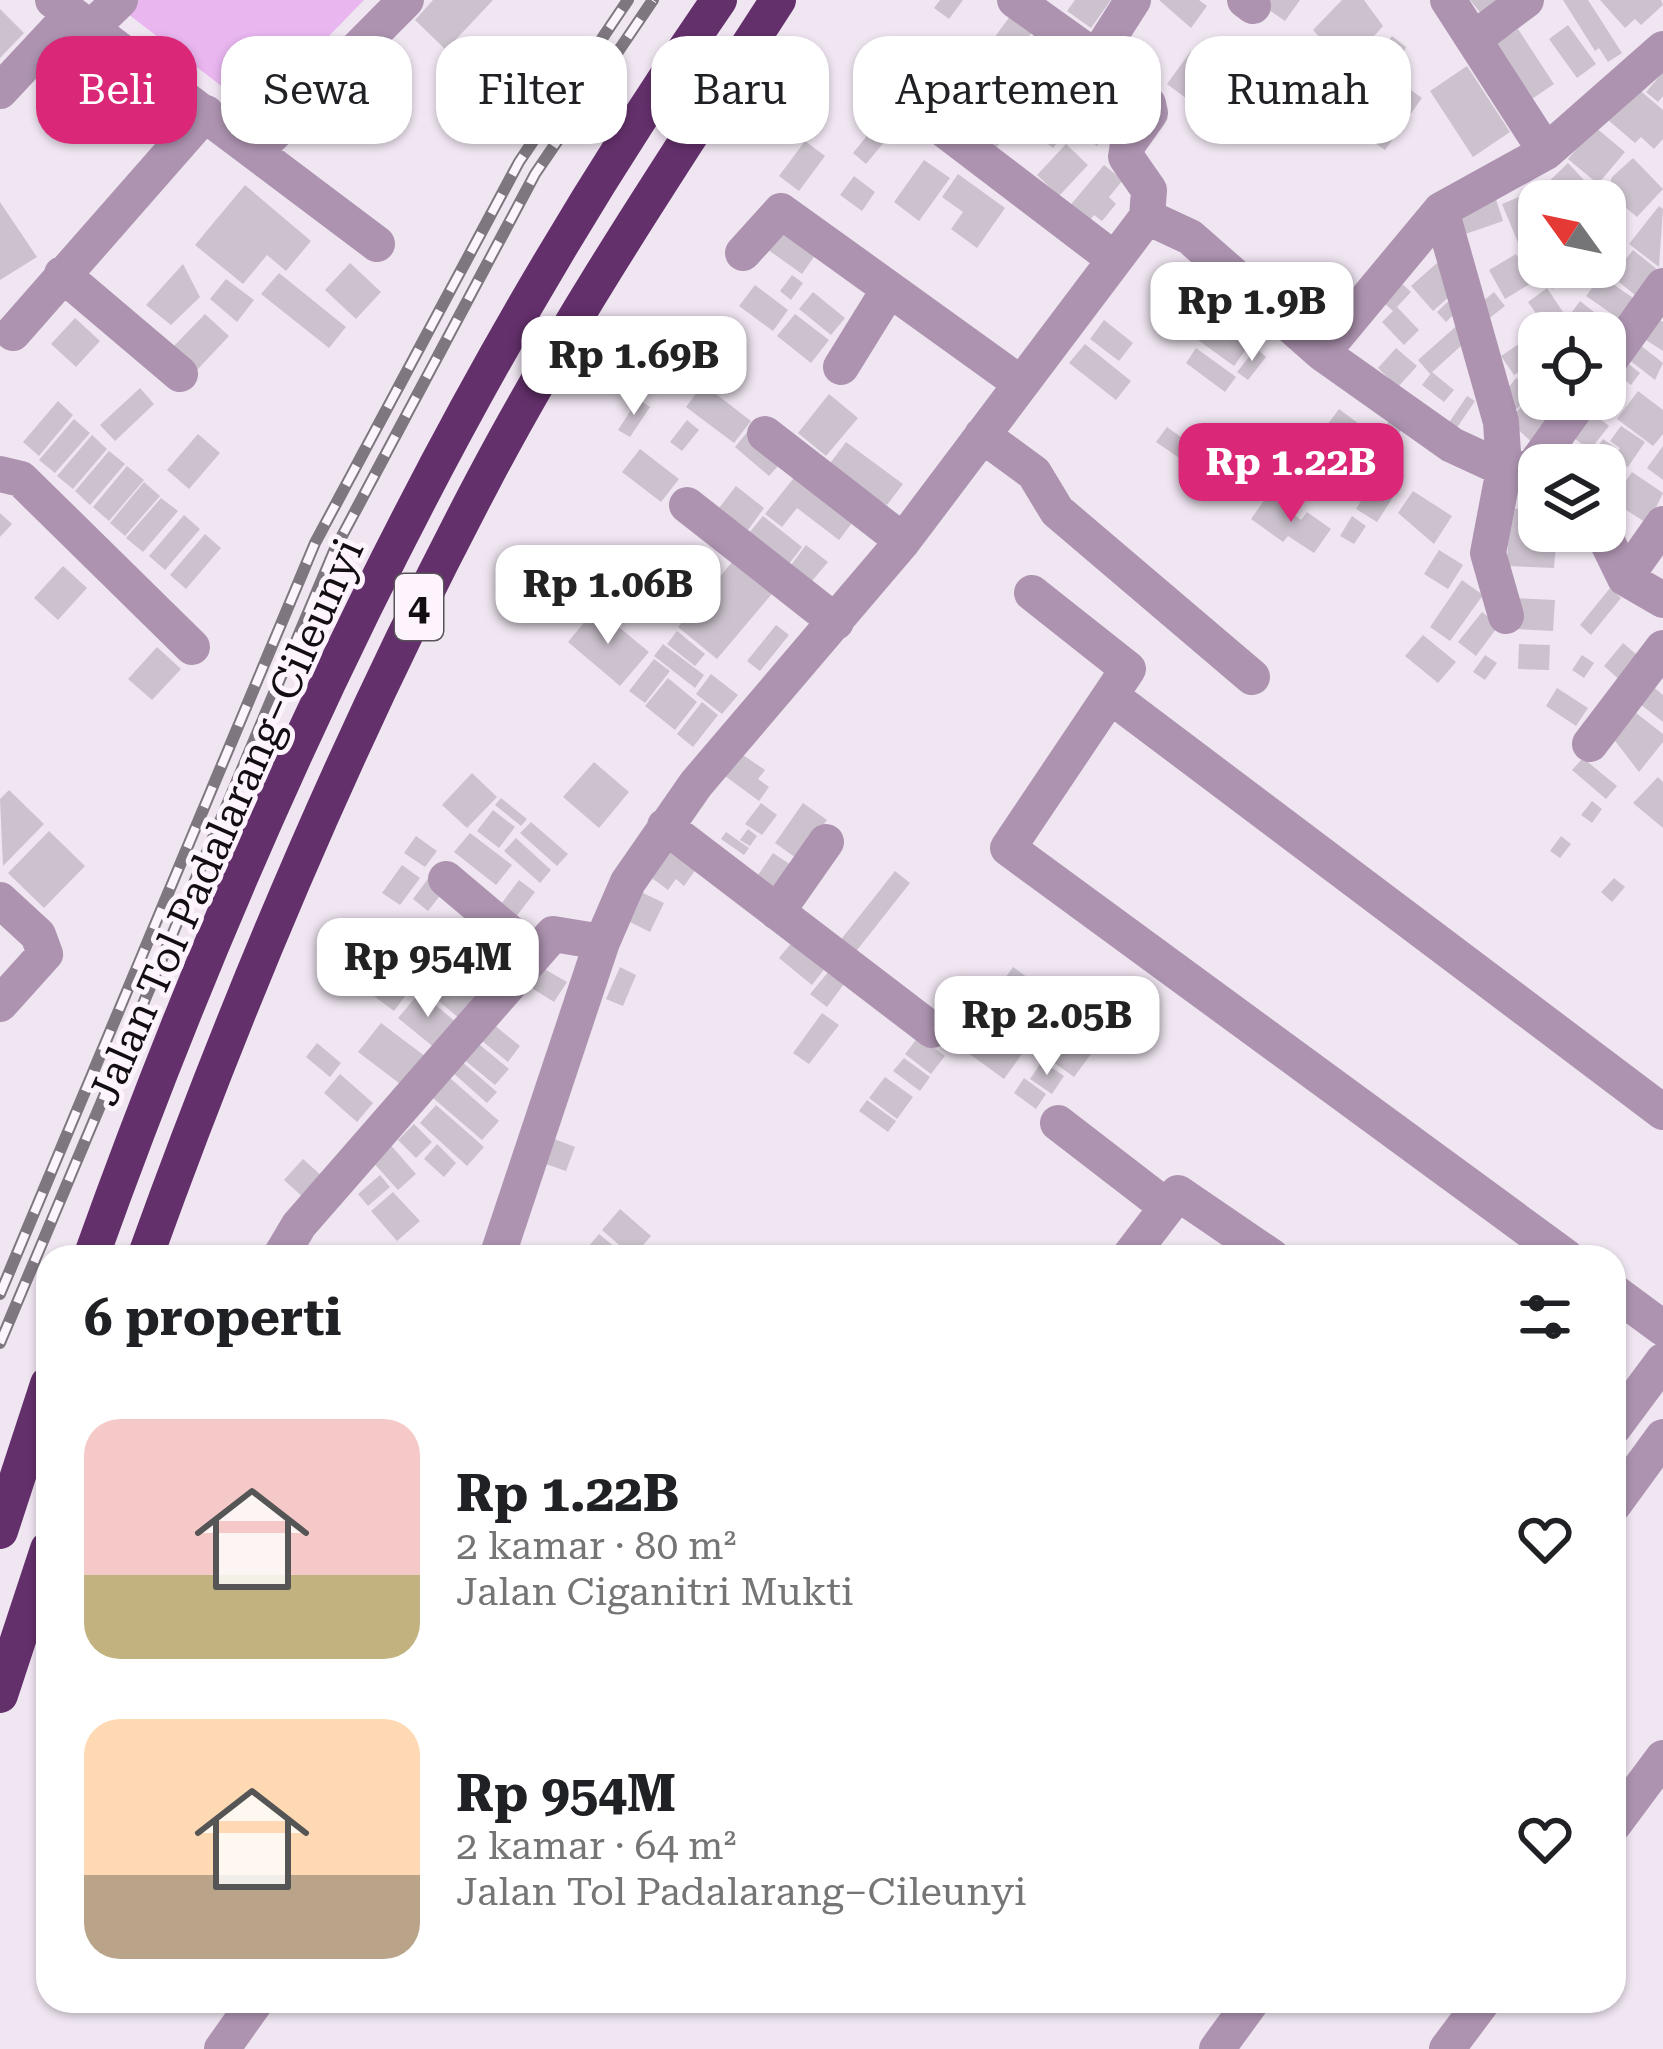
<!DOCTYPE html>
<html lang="id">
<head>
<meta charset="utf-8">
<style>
	:root { --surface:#fff; --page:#f6f6f6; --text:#202124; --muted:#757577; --accent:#db2777 }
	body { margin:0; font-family:"Roboto Serif",serif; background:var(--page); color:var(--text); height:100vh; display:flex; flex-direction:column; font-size:45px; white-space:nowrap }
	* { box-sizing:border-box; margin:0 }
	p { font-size:39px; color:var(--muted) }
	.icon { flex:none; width:66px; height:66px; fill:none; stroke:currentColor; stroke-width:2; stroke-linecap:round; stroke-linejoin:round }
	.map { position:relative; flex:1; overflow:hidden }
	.drawer { position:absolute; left:36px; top:1245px; width:1590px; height:768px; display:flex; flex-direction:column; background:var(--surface); border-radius:36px; box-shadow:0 3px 9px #0004 }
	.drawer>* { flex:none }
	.top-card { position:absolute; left:36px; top:36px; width:1593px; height:108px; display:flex; gap:24px }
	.needle { width:78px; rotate:303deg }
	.controls { position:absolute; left:1518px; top:180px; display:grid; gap:24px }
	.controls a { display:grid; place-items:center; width:108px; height:108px; border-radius:24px; background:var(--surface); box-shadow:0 3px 9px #0004; font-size:60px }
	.price { position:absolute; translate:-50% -102px; padding:0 27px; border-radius:24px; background:#fff; color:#222; font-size:39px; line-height:78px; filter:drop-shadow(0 3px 6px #0008) }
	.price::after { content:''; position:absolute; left:50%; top:72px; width:36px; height:27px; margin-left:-18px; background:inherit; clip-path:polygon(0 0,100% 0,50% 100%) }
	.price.selected { background:var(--accent); color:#fff }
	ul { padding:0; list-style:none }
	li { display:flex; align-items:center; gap:36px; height:300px; padding:0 48px }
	li span { display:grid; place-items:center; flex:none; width:336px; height:240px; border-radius:36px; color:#555 }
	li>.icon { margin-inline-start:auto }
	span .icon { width:144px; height:144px; fill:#fffc; stroke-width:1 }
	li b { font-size:51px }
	h2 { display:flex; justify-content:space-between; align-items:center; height:144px; padding:0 48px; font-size:51px }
	.pill { padding:0 42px; border-radius:36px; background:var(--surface); box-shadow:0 3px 9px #0004; font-size:42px; line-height:108px }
	.pill.selected { background:var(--accent); color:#fff }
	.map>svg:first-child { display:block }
	.green { fill:#e9b6f0 }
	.building { fill:#ccc2ce }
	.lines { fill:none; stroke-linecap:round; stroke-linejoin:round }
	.minor { stroke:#ad93b0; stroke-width:36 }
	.highway { stroke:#64306c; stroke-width:36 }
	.rail-casing { stroke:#7e777f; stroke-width:12 }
	.rail { stroke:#fdf4fe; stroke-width:8; stroke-dasharray:22; stroke-linecap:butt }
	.labels { text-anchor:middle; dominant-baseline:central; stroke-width:10; stroke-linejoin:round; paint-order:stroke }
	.shield { fill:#fdf4fe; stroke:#585359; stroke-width:3 }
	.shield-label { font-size:39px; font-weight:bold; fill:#120e12 }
	.street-label { font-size:42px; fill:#120e12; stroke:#fdf4fe }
</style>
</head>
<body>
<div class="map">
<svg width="1663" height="2049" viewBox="0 0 1663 2049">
	<rect width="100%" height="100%" fill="#f0e6f2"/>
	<path class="green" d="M 126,0 L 364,0 L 255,112 L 119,7 Z"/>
	<path class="building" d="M 433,0 L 493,0 L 446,50 L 415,20 Z
		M 940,0 L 963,0 L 949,19 L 934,8 Z
		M 1075,0 L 1111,0 L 1091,28 L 1067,11 Z
		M 1159,0 L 1199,0 L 1207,6 L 1191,28 Z
		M 1263,0 L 1300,0 L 1285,21 L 1260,4 Z
		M 1342,0 L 1364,0 L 1383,26 L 1347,67 L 1313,30 Z
		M 1470,0 L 1503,0 L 1483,16 Z
		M 1563,0 L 1588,0 L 1622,53 L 1608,62 L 1599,48 L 1595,51 Z
		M 1600,0 L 1661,0 L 1663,5 L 1641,25 L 1635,19 L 1625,28 Z
		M 1016,8 L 1038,24 L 1000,76 L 978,60 Z
		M 0,9 L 24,33 L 0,58 Z
		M 1568,25 L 1596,64 L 1577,78 L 1549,39 Z
		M 1518,29 L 1554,84 L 1526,103 L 1490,48 Z
		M 1392,36 L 1406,47 L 1393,77 L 1422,98 L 1385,150 L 1348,124 L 1371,92 L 1352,78 L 1376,45 L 1382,49 Z
		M 1074,51 L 1088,62 L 1076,79 L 1061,67 Z
		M 1191,51 L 1227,76 L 1202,110 L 1167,84 Z
		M 1467,66 L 1510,132 L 1473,157 L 1430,91 Z
		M 1663,72 L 1663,96 L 1658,102 L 1646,92 Z
		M 1636,87 L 1663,110 L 1663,139 L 1654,149 L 1641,137 L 1635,143 L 1608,120 Z
		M 987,92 L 998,101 L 975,132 L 964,123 Z
		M 1099,93 L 1124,111 L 1097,146 L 1073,127 Z
		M 1007,97 L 1024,109 L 997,147 L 979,135 Z
		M 890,107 L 904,118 L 866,164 L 853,153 Z
		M 1028,110 L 1063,135 L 1053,148 L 1019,122 Z
		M 1595,127 L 1625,152 L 1598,184 L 1568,159 Z
		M 805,141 L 825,156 L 799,191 L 779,176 Z
		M 1066,144 L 1088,165 L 1059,196 L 1037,175 Z
		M 1633,158 L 1663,189 L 1637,217 L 1607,192 L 1612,177 Z
		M 924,160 L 950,178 L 919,221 L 894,202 Z
		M 1568,163 L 1597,194 L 1590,201 L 1554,201 L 1542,188 Z
		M 1104,165 L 1123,180 L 1109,197 L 1116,204 L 1102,221 L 1094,215 L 1087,224 L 1068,208 Z
		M 958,174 L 1005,208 L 977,248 L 951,229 L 963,212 L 942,197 Z
		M 854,176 L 875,192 L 862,211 L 840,195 Z
		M 245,185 L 311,241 L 286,271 L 267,255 L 243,284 L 195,245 Z
		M 1531,192 L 1539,212 L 1539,237 L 1519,245 L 1502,204 Z
		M 1495,196 L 1503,221 L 1454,238 L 1465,206 Z
		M 0,202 L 37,257 L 0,280 Z
		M 1659,206 L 1663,209 L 1659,267 L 1629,244 Z
		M 776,221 L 818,251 L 802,274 L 760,244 Z
		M 1539,245 L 1539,267 L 1552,267 L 1539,275 L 1525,253 Z
		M 1633,250 L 1663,274 L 1642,301 L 1612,276 Z
		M 1516,254 L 1533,282 L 1505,299 L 1489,270 Z
		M 350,263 L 381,292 L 356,319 L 325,290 Z
		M 1437,263 L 1459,288 L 1433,311 L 1411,286 Z
		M 183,264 L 200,297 L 171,325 L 146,305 Z
		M 1566,267 L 1581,267 L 1552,289 L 1547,282 Z
		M 279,273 L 346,327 L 329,348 L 261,294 Z
		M 792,275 L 803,283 L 791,300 L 780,291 Z
		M 1601,276 L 1642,304 L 1628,325 L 1586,296 Z
		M 226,279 L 254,300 L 237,322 L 210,299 Z
		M 1399,281 L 1411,292 L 1397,307 L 1419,330 L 1404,345 L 1382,322 L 1393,311 L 1381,300 Z
		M 755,285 L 788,310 L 773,331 L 739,306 Z
		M 1547,288 L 1563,312 L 1544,325 L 1528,302 Z
		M 813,292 L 845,318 L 831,335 L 799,309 Z
		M 1494,292 L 1505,306 L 1487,320 L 1476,307 Z
		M 1457,293 L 1466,302 L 1446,322 L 1437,312 Z
		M 1580,301 L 1613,327 L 1608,333 L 1569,333 L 1561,327 Z
		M 205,314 L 229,336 L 197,370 L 173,347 Z
		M 795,314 L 829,340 L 811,363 L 777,336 Z
		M 75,318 L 100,341 L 76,367 L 51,344 Z
		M 1213,318 L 1250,344 L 1234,366 L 1198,340 Z
		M 1104,320 L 1133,343 L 1119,361 L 1090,339 Z
		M 1660,320 L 1663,322 L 1663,351 L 1646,340 Z
		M 1462,321 L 1474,334 L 1430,374 L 1418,360 Z
		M 1553,321 L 1561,333 L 1539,333 L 1539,358 L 1514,375 L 1501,356 Z
		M 1085,344 L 1131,381 L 1116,400 L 1069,363 Z
		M 1640,345 L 1663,363 L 1655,380 L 1628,359 Z
		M 1196,348 L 1236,377 L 1225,392 L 1186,363 Z
		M 1256,348 L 1266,357 L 1248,380 L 1237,372 Z
		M 1396,348 L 1417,366 L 1398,387 L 1378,368 Z
		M 1621,358 L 1640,373 L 1631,385 L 1612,370 Z
		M 1539,367 L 1539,387 L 1537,389 L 1527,380 Z
		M 1432,372 L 1454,390 L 1444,402 L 1422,385 Z
		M 1516,378 L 1532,390 L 1517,409 L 1501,397 Z
		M 703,384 L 751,421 L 734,443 L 686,407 Z
		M 140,388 L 154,404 L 115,441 L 100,425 Z
		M 1638,391 L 1663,410 L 1663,434 L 1653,446 L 1617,419 Z
		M 829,394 L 858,418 L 826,456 L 798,433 Z
		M 1467,396 L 1475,401 L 1454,432 L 1446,427 Z
		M 638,399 L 650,407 L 630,437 L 618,430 Z
		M 1527,400 L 1556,426 L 1537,447 L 1509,421 Z
		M 58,401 L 73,415 L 39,456 L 23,442 Z
		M 1586,408 L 1609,426 L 1590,450 L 1567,433 Z
		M 1339,409 L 1363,427 L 1332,469 L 1308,451 Z
		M 1392,417 L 1404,426 L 1382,457 L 1370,448 Z
		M 74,419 L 90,433 L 55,473 L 39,460 Z
		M 687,420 L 699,430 L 682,451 L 670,442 Z
		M 753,425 L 788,455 L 769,476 L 735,447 Z
		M 1621,426 L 1645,442 L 1628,467 L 1614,457 L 1620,448 L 1610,441 Z
		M 1167,427 L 1196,448 L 1185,462 L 1156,442 Z
		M 198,434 L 220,453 L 189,489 L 167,470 Z
		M 92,435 L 107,449 L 73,489 L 57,476 Z
		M 1603,439 L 1616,448 L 1608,460 L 1621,469 L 1613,482 L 1605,476 L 1605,465 L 1585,465 Z
		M 846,442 L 903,484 L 887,505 L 825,470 Z
		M 1663,446 L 1663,480 L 1647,468 Z
		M 640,449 L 679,479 L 661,502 L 622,472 Z
		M 109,451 L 125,464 L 90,505 L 75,491 Z
		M 127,466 L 144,480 L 109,521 L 93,507 Z
		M 1381,469 L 1402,483 L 1377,522 L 1356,509 Z
		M 1632,472 L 1663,493 L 1648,524 L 1612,501 Z
		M 797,474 L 855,519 L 839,540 L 797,508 L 782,527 L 765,514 Z
		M 144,482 L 160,496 L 125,536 L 110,523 Z
		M 736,486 L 764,508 L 748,530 L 719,508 Z
		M 1413,491 L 1452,516 L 1434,544 L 1398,513 Z
		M 1268,495 L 1301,520 L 1307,512 L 1331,529 L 1314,553 L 1288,536 L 1283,542 L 1251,519 Z
		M 161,498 L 178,511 L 143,552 L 126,538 Z
		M 1509,508 L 1539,511 L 1539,531 L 1557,531 L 1554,568 L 1507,566 Z
		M 0,513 L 12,524 L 0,537 Z
		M 184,515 L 200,529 L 165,570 L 149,556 Z
		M 763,516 L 802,547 L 789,564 L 749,533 Z
		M 1352,516 L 1366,526 L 1354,544 L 1340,536 Z
		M 205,534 L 221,548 L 186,589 L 170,575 Z
		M 806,545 L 828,562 L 812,581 L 791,565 Z
		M 1439,550 L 1463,565 L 1448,589 L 1424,574 Z
		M 737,556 L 776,589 L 717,659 L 678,627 Z
		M 63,566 L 87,588 L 58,620 L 34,598 Z
		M 1462,580 L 1483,595 L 1450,641 L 1430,627 Z
		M 1610,588 L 1621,598 L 1591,635 L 1580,625 Z
		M 1516,598 L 1555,600 L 1553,631 L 1515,629 Z
		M 596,608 L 649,652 L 620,686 L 568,642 Z
		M 1482,612 L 1499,625 L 1476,656 L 1458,642 Z
		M 776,625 L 789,635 L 760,671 L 747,661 Z
		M 677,631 L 705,654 L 695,666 L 667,644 Z
		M 1423,635 L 1456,662 L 1438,683 L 1405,656 Z
		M 1623,643 L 1643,660 L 1623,683 L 1604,666 Z
		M 663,644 L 704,675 L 695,688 L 654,656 Z
		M 1519,644 L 1550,645 L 1549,670 L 1518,669 Z
		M 157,647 L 181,669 L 152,700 L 128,679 Z
		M 1485,655 L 1497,663 L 1485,680 L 1473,672 Z
		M 1582,655 L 1594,663 L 1584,678 L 1572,670 Z
		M 654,659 L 670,671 L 645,703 L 629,691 Z
		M 711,674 L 738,695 L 722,714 L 696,694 Z
		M 668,678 L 697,702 L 675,730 L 645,706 Z
		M 1645,680 L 1663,695 L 1663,722 L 1631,697 Z
		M 1557,688 L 1588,708 L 1576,726 L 1546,706 Z
		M 702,702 L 718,715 L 693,747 L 677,734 Z
		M 1631,709 L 1663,734 L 1663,742 L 1639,772 L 1609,733 Z
		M 737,751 L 765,770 L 758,779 L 769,787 L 759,801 L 721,773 Z
		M 1583,758 L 1617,786 L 1606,799 L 1572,770 Z
		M 594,762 L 629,792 L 599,828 L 563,797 Z
		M 472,773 L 497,797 L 467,828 L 442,805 Z
		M 1658,777 L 1663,782 L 1663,828 L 1633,803 Z
		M 9,790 L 44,824 L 3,866 L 0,799 Z
		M 501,798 L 527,819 L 521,826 L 495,805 Z
		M 1592,801 L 1602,809 L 1592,823 L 1581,815 Z
		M 761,803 L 777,815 L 762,835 L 745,824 Z
		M 803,803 L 827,820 L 799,860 L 775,843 Z
		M 493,810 L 515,827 L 499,848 L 477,831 Z
		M 531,822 L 568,854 L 557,866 L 520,833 Z
		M 748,829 L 757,836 L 750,846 L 740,840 Z
		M 49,831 L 85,866 L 44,908 L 8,873 Z
		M 726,832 L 749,848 L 744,855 L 721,839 Z
		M 470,833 L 512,865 L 496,885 L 454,852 Z
		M 416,836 L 437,851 L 425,867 L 404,853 Z
		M 1561,836 L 1571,844 L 1560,858 L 1550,851 Z
		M 516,838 L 551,870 L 540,883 L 504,851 Z
		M 669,839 L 701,862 L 684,886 L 676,879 L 668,890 L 645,873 Z
		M 773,853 L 794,867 L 776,892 L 756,878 Z
		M 402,865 L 420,878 L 400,905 L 382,893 Z
		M 895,871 L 910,883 L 854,954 L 839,942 Z
		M 430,876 L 446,888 L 428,911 L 413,899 Z
		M 1614,878 L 1625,887 L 1612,902 L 1601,892 Z
		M 519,880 L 535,892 L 509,926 L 493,915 Z
		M 643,893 L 664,903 L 650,932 L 630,922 Z
		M 372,924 L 390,938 L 375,959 L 357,946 Z
		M 451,933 L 475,953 L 456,975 L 432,956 Z
		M 793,941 L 826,967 L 812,985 L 779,958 Z
		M 412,943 L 430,957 L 409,984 L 391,969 Z
		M 502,958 L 517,971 L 488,1003 L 474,991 Z
		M 436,963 L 479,999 L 461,1020 L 419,984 Z
		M 539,966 L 567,982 L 554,1002 L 527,985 Z
		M 620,967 L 636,975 L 623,1006 L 606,999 Z
		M 1013,967 L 1060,1001 L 1004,1079 L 957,1045 Z
		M 384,968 L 411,988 L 394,1011 L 367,991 Z
		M 829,971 L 844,984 L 827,1007 L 810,994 Z
		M 420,992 L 457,1023 L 436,1049 L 398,1018 Z
		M 822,1013 L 839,1025 L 809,1064 L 793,1053 Z
		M 1068,1017 L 1091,1035 L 1084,1044 L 1061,1027 Z
		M 488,1020 L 520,1046 L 508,1062 L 476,1036 Z
		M 1049,1022 L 1061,1032 L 1048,1051 L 1034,1041 Z
		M 381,1023 L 426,1057 L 403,1086 L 358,1052 Z
		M 469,1036 L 509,1069 L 495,1085 L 456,1053 Z
		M 919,1036 L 945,1056 L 931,1074 L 905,1054 Z
		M 1066,1036 L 1091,1054 L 1074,1077 L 1049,1059 Z
		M 317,1043 L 341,1063 L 330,1077 L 306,1057 Z
		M 454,1055 L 497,1092 L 487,1103 L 444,1065 Z
		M 904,1058 L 930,1077 L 920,1091 L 893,1071 Z
		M 1042,1061 L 1064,1076 L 1052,1094 L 1030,1079 Z
		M 340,1074 L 373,1103 L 357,1122 L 324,1093 Z
		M 885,1077 L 913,1097 L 897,1119 L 869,1098 Z
		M 450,1078 L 499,1121 L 482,1140 L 433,1098 Z
		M 1024,1078 L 1046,1094 L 1036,1109 L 1014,1093 Z
		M 867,1100 L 896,1121 L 888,1132 L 859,1111 Z
		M 436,1105 L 484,1147 L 467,1166 L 420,1123 Z
		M 414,1124 L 432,1142 L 416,1158 L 398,1140 Z
		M 549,1137 L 575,1147 L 566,1171 L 540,1162 Z
		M 388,1142 L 416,1174 L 398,1190 L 370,1159 Z
		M 437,1144 L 456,1163 L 444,1177 L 424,1159 Z
		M 303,1159 L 324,1178 L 305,1199 L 284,1180 Z
		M 380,1175 L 390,1187 L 368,1206 L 358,1194 Z
		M 393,1192 L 420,1221 L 397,1241 L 371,1211 Z
		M 620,1209 L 651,1236 L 633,1257 L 602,1230 Z
		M 599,1234 L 627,1257 L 589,1257 L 584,1252 Z"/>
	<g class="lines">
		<path class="minor" d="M 53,0 L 377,244
			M 1015,0 L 1096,58
			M 1133,0 L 1096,58 L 1148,104 L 1150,113 L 1128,144 L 1126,157 L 1149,190 L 1147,217
			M 1245,0 L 1253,6
			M 1448,0 L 1546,152
			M 90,29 L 120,0
			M 1474,39 L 1526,0
			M 0,91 L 71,15
			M 896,93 L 1114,259
			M 255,152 L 406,0
			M 1441,210 L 1501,422 L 1504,469 L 1488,553 L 1506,616
			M 743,253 L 781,211 L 1020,383
			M 62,274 L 180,374
			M 13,333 L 206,113
			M 1322,353 L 1441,210 L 1546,152 L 1663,49
			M 841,367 L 888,291
			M 1605,367 L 1663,286
			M 765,434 L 903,541
			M 982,435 L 1034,473 L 1057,511 L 1252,677
			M 1532,469 L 1582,399
			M 0,474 L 21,479 L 192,647
			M 687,505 L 836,622
			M 1602,531 L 1625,578 L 1663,600
			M 1625,578 L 1663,524
			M 1032,593 L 1128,669 L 1008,848 L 1566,1257
			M 1112,697 L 1663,1112
			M 1590,744 L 1663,648
			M 665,826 L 932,1030
			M 446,879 L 535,954
			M 0,900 L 38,935 L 45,954 L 0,1004
			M 777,912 L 826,842
			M 1058,1123 L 1167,1207
			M 280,1257 L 299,1225 L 553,934 L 602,942
			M 497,1257 L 602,942 L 628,882 L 696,784 L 903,541 L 1147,217 L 1190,237 L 1322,353 L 1452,445 L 1504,469 L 1532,469 L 1539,475
			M 1129,1257 L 1178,1193 L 1272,1257
			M 1614,1292 L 1663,1328
			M 1614,1427 L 1663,1361
			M 1614,1504 L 1663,1437
			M 1614,1824 L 1663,1758
			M 222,2049 L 256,2001
			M 1217,2049 L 1252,2001
			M 1447,2049 L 1483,2001"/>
		<path class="highway" d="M 91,1257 C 247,822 454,380 719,0
			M 145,1257 C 241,991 351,731 483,481 C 571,314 676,158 778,0
			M 0,1531 L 48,1384
			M 0,1695 L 48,1549"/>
		<defs>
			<path id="rail" d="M 0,1294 L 315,543 L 519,162 L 628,0
				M 0,1343 L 334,551 L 535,174 L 653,0"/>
		</defs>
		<use href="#rail" class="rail-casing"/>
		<use href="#rail" class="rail"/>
	</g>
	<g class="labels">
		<rect class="shield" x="395" y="574" width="48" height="66" rx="9"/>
		<g class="shield-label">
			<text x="419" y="607">4</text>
		</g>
		<g class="street-label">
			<text transform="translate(226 822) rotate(-66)">Jalan Tol Padalarang–Cileunyi</text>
		</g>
	</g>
</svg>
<div class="controls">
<a><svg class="needle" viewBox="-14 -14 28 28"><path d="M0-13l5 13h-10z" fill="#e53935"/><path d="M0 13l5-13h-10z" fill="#757577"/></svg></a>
<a><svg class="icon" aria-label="locate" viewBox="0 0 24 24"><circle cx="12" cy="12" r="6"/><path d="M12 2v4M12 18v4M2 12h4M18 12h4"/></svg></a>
<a><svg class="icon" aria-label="layers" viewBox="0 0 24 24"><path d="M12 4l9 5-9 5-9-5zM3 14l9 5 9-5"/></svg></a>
</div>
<b class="price" style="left:1252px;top:364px">Rp 1.9B</b>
<b class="price" style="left:634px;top:418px">Rp 1.69B</b>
<b class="price selected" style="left:1291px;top:525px">Rp 1.22B</b>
<b class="price" style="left:608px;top:647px">Rp 1.06B</b>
<b class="price" style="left:428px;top:1020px">Rp 954M</b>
<b class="price" style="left:1047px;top:1078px">Rp 2.05B</b>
<div class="top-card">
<a class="pill selected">Beli</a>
<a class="pill">Sewa</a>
<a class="pill">Filter</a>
<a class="pill">Baru</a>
<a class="pill">Apartemen</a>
<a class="pill">Rumah</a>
</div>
<section class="drawer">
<h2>6 properti<svg class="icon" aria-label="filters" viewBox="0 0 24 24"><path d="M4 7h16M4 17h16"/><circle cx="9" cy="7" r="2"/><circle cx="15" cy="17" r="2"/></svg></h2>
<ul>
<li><span style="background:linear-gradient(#f6c9c9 65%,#c2b280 0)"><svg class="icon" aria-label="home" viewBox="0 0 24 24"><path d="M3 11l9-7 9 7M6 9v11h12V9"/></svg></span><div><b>Rp 1.22B</b><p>2 kamar · 80 m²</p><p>Jalan Ciganitri Mukti</p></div><svg class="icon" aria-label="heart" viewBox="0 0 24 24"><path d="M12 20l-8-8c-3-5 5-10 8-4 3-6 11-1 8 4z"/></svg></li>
<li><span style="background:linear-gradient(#ffd9b3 65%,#b9a48a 0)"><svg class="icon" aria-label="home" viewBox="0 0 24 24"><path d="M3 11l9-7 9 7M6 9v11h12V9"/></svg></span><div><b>Rp 954M</b><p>2 kamar · 64 m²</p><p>Jalan Tol Padalarang–Cileunyi</p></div><svg class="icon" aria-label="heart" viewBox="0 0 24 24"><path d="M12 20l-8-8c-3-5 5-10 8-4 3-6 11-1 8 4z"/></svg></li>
</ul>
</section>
</div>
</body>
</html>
